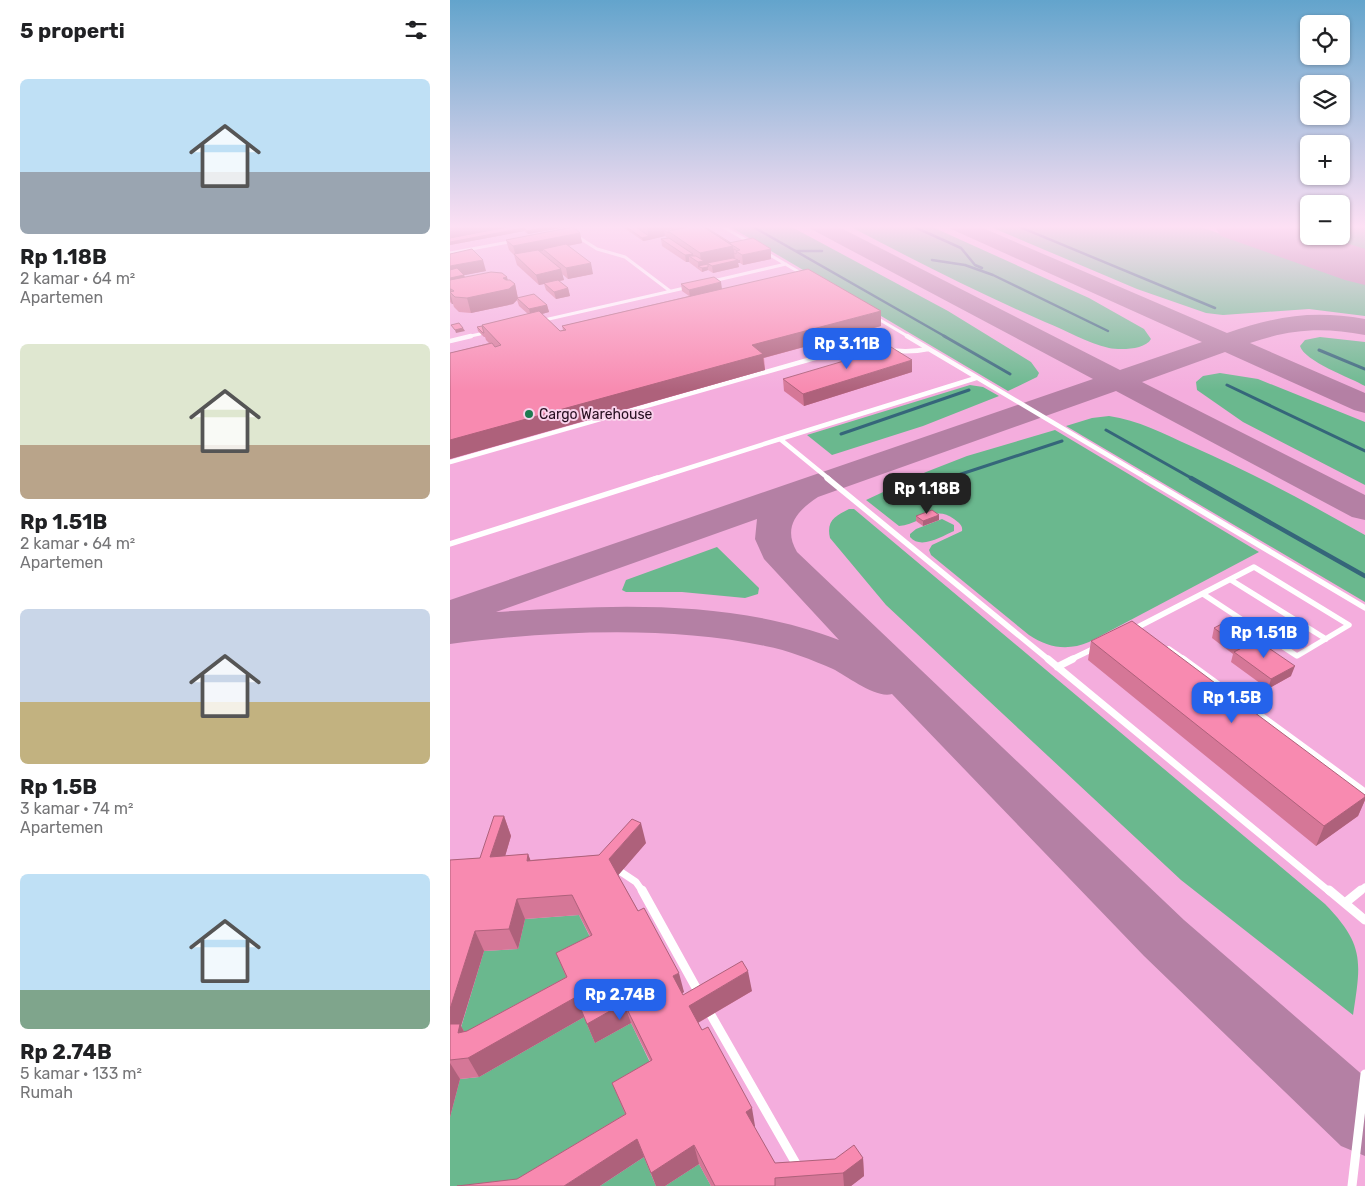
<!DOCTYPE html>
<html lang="id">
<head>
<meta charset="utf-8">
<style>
	:root { --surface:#fff; --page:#f6f6f6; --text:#202124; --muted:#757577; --accent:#2563eb }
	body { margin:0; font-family:Rubik,sans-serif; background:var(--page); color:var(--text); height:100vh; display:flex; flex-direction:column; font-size:19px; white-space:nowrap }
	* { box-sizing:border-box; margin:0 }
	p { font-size:16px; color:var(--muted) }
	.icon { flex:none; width:28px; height:28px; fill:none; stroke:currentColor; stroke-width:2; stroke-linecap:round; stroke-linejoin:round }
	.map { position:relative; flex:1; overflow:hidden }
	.drawer { display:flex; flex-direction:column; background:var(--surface); width:450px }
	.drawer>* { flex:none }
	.tools { position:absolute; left:850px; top:15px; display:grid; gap:10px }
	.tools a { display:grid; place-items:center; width:50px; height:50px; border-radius:8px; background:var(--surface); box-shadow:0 1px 4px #0004; font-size:25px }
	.price { position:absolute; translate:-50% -42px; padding:0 11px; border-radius:10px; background:var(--accent); color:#fff; font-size:16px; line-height:32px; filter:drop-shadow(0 1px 2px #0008) }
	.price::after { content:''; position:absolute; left:50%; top:30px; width:15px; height:11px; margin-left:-8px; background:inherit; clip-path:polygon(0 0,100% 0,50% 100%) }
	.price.active { background:#222; color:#fff }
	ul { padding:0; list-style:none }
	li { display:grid; align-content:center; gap:10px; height:265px; padding:0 20px }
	li span { display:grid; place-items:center; height:155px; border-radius:8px; color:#555 }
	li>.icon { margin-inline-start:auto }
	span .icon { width:90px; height:90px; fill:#fffc; stroke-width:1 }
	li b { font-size:21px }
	h2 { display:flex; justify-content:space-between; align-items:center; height:60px; padding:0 20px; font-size:21px }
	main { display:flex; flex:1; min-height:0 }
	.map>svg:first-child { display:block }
	.built { fill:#f4addd }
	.green { fill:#6ab88e }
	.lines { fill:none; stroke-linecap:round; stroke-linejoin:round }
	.stream-far2 { stroke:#35667a; stroke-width:2.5 }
	.stream-far1 { stroke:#35667a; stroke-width:3 }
	.stream { stroke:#35667a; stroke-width:4.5 }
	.taxiway { fill:#b480a4; fill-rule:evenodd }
	.runway { fill:#b480a4; fill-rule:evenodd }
	.lane-far4 { stroke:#fff; stroke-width:3 }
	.lane-far3 { stroke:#fff; stroke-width:4.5 }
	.lane-far2 { stroke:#fff; stroke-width:5.5 }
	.lane-far1 { stroke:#fff; stroke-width:7 }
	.lane { stroke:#fff; stroke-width:9 }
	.wall { fill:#d57797; fill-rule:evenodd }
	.shaded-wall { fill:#ae617b }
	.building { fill:#f88ab0; stroke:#ae617b }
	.poi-dot { fill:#1f7b51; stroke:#f9d1eb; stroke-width:2 }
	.labels { text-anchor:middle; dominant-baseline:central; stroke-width:4; stroke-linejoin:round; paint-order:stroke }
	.far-poi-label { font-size:14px; fill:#260f20; stroke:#f9d1eb; text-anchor:start }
</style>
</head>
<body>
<main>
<section class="drawer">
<h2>5 properti<svg class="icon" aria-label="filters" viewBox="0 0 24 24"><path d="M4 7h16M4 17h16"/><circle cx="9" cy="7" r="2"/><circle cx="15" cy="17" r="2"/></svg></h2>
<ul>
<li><span style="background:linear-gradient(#bfe0f5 60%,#9aa5b1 0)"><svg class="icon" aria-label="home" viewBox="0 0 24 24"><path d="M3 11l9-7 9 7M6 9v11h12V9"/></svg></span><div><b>Rp 1.18B</b><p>2 kamar · 64 m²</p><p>Apartemen</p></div></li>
<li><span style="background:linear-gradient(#dfe7d0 65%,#b9a48a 0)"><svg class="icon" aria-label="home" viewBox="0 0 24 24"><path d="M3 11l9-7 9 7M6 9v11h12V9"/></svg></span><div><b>Rp 1.51B</b><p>2 kamar · 64 m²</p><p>Apartemen</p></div></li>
<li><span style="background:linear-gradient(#c9d6e8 60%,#c2b280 0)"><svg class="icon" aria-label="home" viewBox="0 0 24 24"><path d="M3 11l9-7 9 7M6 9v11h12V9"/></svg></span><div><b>Rp 1.5B</b><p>3 kamar · 74 m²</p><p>Apartemen</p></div></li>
<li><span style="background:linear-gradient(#bfe0f5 75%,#7fa58c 0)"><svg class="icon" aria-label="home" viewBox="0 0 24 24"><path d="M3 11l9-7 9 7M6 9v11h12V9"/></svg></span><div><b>Rp 2.74B</b><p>5 kamar · 133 m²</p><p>Rumah</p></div></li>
</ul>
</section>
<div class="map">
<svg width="915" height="1186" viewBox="0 0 915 1186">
	<rect width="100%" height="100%" fill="#fbbae6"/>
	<path class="built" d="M 0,225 L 859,225 L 859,236 L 891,236 L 891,225 L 915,225 L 915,1186 L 0,1186 Z"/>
	<path class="green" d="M 277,225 L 338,225 L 498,311 L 581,362 L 589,373 L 587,377 L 558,391 Z
		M 397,225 L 478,225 L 639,298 L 694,329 L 701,339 C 695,350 670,350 659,348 C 637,343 616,330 595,322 C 528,293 462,259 397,225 Z
		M 536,225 L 745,225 L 915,284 L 915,316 L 859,309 L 773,315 L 756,313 L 687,289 Z
		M 891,225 L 915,225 L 915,253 L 865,236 L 891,236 Z
		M 870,337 L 915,342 L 915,386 C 901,378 854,361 850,346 L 855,340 Z
		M 770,373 L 808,379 L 915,422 L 915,485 L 793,422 L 747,390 L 746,382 L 753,376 Z
		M 520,385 L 533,387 L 549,396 L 473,426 L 382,455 L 357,435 Z
		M 659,416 C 688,420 714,434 741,446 C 801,472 858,503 915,535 L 915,602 L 616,426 L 642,418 Z
		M 605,430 L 809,552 L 639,642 C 618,651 598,648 579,635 L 481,555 L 479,550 L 482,545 L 512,531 C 513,525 509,523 504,519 C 484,504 469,525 449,526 L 416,500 L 476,472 L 517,456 Z
		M 399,509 L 404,509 L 875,904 C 915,945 911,962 903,1015 L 731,880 L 436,605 L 380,538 C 376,521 385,516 399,509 Z
		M 492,519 L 504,525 L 504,531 C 492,536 471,550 460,537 L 460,534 L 466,529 Z
		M 267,547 L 309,588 L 308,594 L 295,598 L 232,592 L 176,592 L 172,590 L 176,580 Z
		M 129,915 L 149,955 L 124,997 L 6,1044 L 34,951 L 68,949 L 75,919 Z
		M 134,1017 L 145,1043 L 181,1023 L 208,1079 L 183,1132 L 95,1186 L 0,1186 L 0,1117 L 10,1079 L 29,1077 Z
		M 194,1157 L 206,1186 L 150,1186 Z
		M 249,1164 L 261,1186 L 215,1186 Z"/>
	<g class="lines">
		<path class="stream-far2" d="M 300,225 L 496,337
			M 460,225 L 511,248 L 525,265 L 532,268
			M 565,225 L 765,308
			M 346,251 L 372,251
			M 482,260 L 515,265 L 543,275 L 658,331"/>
		<path class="stream-far1" d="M 494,336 L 560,374
			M 869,350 L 915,369
			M 777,385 L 915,451
			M 656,430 L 743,479
			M 391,434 L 519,390
			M 496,479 L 612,441"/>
		<path class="stream" d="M 741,478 L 915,576
			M 488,482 L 500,478"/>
		<path class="taxiway" d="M 358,225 L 385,225 L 670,370 L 752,342 L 501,229 L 498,225 L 526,225 L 777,333 C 827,316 862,310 915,319 L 915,335 C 872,327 841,329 800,343 L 915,393 L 915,413 L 904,410 L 775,352 L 692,382 L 915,495 L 915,520 L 902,517 L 666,391 L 368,497 C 348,510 332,527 347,552 L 734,920 L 915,1077 L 915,1156 L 891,1146 L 694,956 L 442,694 C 426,699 397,676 383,669 C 362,660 338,650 315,646 C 218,625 98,631 0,644 L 0,600 L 643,379 L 361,229 ZM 307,519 L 305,539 L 314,559 L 389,640 C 280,598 160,605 46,612 Z"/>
		<path class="runway" d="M 763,225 L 842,225 L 859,231 L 859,236 L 875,236 L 915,249 L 915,285 L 895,280 L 771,236 Z"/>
		<path class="lane-far4" d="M 270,225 L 301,243
			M 125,235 L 147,249 L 175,257 L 220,291
			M 315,252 L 354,275
			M 0,253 L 64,241
			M 263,281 L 336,264
			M 425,317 L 459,337
			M 90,321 L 239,287
			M 16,337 L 30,334"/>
		<path class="lane-far3" d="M 457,336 L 698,479
			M 0,341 L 21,336
			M 330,439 L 526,378
			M 0,462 L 393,350 C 422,346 450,355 478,349
			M 204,479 L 330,439 L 379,479"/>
		<path class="lane-far2" d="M 377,478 L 599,660
			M 696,478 L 915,608
			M 0,544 L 207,478
			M 781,580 L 876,639
			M 684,629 L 804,567 L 899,625 L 847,656 L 753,594
			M 719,649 L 735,660
			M 620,660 L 647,647"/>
		<path class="lane-far1" d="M 598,659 L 880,892
			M 733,659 L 915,792
			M 607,667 L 623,659
			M 171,872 L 186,882 L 193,892
			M 909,892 L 915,887"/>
		<path class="lane" d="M 192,890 L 249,993
			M 879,890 L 915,920
			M 895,903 L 911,890
			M 261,1015 L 348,1167
			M 902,1186 L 915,1074"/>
	</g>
	<path class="wall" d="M 0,225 L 116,225 L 116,227 L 78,234 L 74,231 L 0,245 Z
		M 170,225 L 251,225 L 281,243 L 321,259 L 293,265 L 290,263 L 288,263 L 289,267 L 263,273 L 258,270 L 252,272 L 240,263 L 239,262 L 236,262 L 212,246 L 211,239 L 217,238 L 215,236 L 193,241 Z
		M 130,233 L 132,243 L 118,246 L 143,274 L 118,279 L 112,274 L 114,280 L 109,281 L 118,288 L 120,296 L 106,299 L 96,290 L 94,284 L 89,285 L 67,265 L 64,255 L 59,250 L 56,240 Z
		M 0,254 L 36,271 L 14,275 L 15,277 L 58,280 L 65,284 L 68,298 L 97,305 L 99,312 L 92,314 L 110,331 L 113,330 L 112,326 L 239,296 L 232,291 L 231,284 L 272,289 L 431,326 L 314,358 L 315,370 L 0,459 L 0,353 L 39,343 L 36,340 L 35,337 L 34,337 L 28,331 L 27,327 L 78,314 L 69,306 L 67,300 L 63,304 L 21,313 L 9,312 L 4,307 L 3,304 L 2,304 L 0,302 Z
		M 462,372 L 354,406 L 334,391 L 333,379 Z
		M 466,516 L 489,520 L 473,526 L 466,521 Z
		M 764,628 L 808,640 L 841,676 L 818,689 L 781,662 L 783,654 L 762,638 Z
		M 641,641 L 915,795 L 915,800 L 908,816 L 866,846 L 638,660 Z
		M 54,816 L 61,836 L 55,856 L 78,854 L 80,860 L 149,855 L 196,843 L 168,875 L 234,992 L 232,993 L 233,995 L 302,991 L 248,1023 L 305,1126 L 304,1127 L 325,1163 L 413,1158 L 414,1176 L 401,1186 L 261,1186 L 249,1164 L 215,1186 L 206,1186 L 194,1157 L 67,1179 L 175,1114 L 162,1083 L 200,1061 L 181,1023 L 145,1043 L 134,1017 L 29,1077 L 10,1079 L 0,1117 L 0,860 L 30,858 ZM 129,915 L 140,936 L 106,953 L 116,977 L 17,1031 L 14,1031 L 11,1026 L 34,951 L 68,949 L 75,919 Z"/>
	<path class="shaded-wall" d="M 13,225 L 79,225 L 0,241 L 0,228 Z
		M 83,225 L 116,225 L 116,227 L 78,234 L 77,231 L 84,230 Z
		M 203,225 L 241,225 L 218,231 L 214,230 L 215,236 L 199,240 L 197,227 Z
		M 74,228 L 74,231 L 0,245 L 0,242 Z
		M 130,233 L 132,243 L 95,250 L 93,249 L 93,251 L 66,256 L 63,246 Z
		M 199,236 L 199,240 L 193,241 L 192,238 Z
		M 283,246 L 285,259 L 257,263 L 258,270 L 252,272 L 252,268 L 248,266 L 249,269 L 248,262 L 251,262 L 250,253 Z
		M 321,249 L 321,259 L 293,265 L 292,255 Z
		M 243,254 L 244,259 L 239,256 L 239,262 L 236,262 L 235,255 Z
		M 286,254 L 287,260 L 290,260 L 290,263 L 288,263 L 289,267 L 263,273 L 262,266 L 287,260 Z
		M 33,260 L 36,271 L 0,278 L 0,266 Z
		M 141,263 L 143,274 L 118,279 L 116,268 Z
		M 111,269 L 114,280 L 95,284 L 94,283 L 94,284 L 89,285 L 86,275 Z
		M 14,275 L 16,282 L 0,286 L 0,278 Z
		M 57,277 L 60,288 L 65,284 L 68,299 L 67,298 L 67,300 L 63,304 L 21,313 L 17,298 L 53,278 Z
		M 271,282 L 272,289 L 240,297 L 239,290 Z
		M 118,288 L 120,296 L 106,299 L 104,292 Z
		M 0,289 L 1,289 L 3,296 L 0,292 L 3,304 L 2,304 L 0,298 Z
		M 97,305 L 99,312 L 81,317 L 79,309 Z
		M 431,311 L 431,326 L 313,358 L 315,370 L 0,459 L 0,440 L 302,345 Z
		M 13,328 L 15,331 L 6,333 L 5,330 Z
		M 462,360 L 462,372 L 354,406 L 353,394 Z
		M 489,515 L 489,520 L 473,526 L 473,521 Z
		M 809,636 L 806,646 L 787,654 L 789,646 Z
		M 845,666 L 841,676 L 818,689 L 821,679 Z
		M 915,797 L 915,800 L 908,816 L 866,846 L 874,826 Z
		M 54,816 L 61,836 L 49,877 L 40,857 Z
		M 191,823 L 196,843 L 165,879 L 159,859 Z
		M 78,854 L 86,874 L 77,861 Z
		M 67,899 L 75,919 L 68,949 L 59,929 Z
		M 25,931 L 34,951 L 11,1026 L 20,1043 L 0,1034 L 0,1009 Z
		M 298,971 L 302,991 L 244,1025 L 239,1006 Z
		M 229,973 L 234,992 L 228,996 L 223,976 Z
		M 126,997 L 134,1017 L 29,1077 L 18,1058 Z
		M 174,1003 L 181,1023 L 145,1043 L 137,1024 Z
		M 0,1063 L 10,1079 L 0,1117 Z
		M 302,1108 L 305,1126 L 300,1131 L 296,1112 Z
		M 187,1139 L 194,1157 L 150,1186 L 114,1186 Z
		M 244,1145 L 249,1164 L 215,1186 L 206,1186 L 201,1173 Z
		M 413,1158 L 414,1176 L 401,1186 L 394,1186 L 393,1173 Z"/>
	<path class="building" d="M 0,225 L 13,225 L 0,228 Z
		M 68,225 L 81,225 L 83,227 L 93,225 L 108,225 L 77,231 L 74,228 L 0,242 L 0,238 Z
		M 174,225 L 183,225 L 199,236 L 192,238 Z
		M 240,225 L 247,225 L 218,231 L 218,233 L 214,230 Z
		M 247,225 L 251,225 L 283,246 L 250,253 L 218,231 Z
		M 252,226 L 254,226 L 281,243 L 279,243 Z
		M 123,227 L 130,233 L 63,246 L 56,240 Z
		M 219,238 L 243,254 L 235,255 L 211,239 Z
		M 303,238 L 321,249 L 292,255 L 286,251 L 290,250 L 279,243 Z
		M 116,244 L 141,263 L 116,268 L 93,249 Z
		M 22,249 L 33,260 L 0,266 L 0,254 Z
		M 284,249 L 286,250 L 286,254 L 284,253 Z
		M 88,250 L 111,269 L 86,275 L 64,254 Z
		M 239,256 L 246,256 L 254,261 L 248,262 Z
		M 283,258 L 288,260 L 262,266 L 257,263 Z
		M 258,264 L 258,267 L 252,268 L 248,266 Z
		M 7,268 L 14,275 L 0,278 L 0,270 Z
		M 358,269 L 431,311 L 302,345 L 313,354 L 0,440 L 0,353 L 42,343 L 45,347 L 51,345 L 32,325 L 89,311 L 110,331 L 116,330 L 112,326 Z
		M 41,272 L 52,273 L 57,277 L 53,278 L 56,280 L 60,280 L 65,284 L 59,289 L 17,298 L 5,297 L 0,292 L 4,291 L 1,289 L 0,289 L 0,280 Z
		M 264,277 L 271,282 L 239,290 L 231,284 Z
		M 108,280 L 118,288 L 104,292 L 94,283 Z
		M 84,294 L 97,305 L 79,309 L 67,298 Z
		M 9,323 L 13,328 L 5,330 L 1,325 Z
		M 32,326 L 34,333 L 33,333 L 27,327 Z
		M 441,347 L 462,360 L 353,394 L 333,379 Z
		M 482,510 L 489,515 L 473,521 L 466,516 Z
		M 783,618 L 809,636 L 789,646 L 764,628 Z
		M 682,621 L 915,795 L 915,797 L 874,826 L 641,641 Z
		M 807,640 L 845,666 L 821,679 L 784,652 Z
		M 44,816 L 54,816 L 40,857 L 78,854 L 77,861 L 149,855 L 182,819 L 191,823 L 159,859 L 188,911 L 194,908 L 229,973 L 223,976 L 233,995 L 292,961 L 298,971 L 239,1006 L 252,1030 L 258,1027 L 302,1108 L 296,1112 L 325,1163 L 385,1159 L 404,1145 L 413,1158 L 393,1173 L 325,1178 L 325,1186 L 265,1186 L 244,1145 L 201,1173 L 187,1139 L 114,1186 L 7,1186 L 67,1179 L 176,1114 L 162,1083 L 202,1060 L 174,1003 L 137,1024 L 126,997 L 18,1058 L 0,1060 L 0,1024 L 10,1024 L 8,1033 L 17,1031 L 117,977 L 106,953 L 142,935 L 122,895 L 67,899 L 59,929 L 25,931 L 0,1009 L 0,860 L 30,858 Z"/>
	<linearGradient id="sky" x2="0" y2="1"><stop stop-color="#63a4cc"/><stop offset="0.58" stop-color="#fde0f4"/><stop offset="1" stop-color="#fde0f4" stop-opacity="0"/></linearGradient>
	<rect width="915" height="391" fill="url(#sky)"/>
	<circle class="poi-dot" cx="79" cy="414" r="5"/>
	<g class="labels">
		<g class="far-poi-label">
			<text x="89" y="414">Cargo Warehouse</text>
		</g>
	</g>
</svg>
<div class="tools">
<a><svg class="icon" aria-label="locate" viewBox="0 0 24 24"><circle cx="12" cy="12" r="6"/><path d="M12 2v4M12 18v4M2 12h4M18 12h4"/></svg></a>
<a><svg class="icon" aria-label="layers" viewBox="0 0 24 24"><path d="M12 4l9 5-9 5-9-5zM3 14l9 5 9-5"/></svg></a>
<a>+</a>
<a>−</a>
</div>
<b class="price" style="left:397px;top:370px">Rp 3.11B</b>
<b class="price active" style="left:477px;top:515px">Rp 1.18B</b>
<b class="price" style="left:814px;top:659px">Rp 1.51B</b>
<b class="price" style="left:782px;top:724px">Rp 1.5B</b>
<b class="price" style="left:170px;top:1021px">Rp 2.74B</b>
</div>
</main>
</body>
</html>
